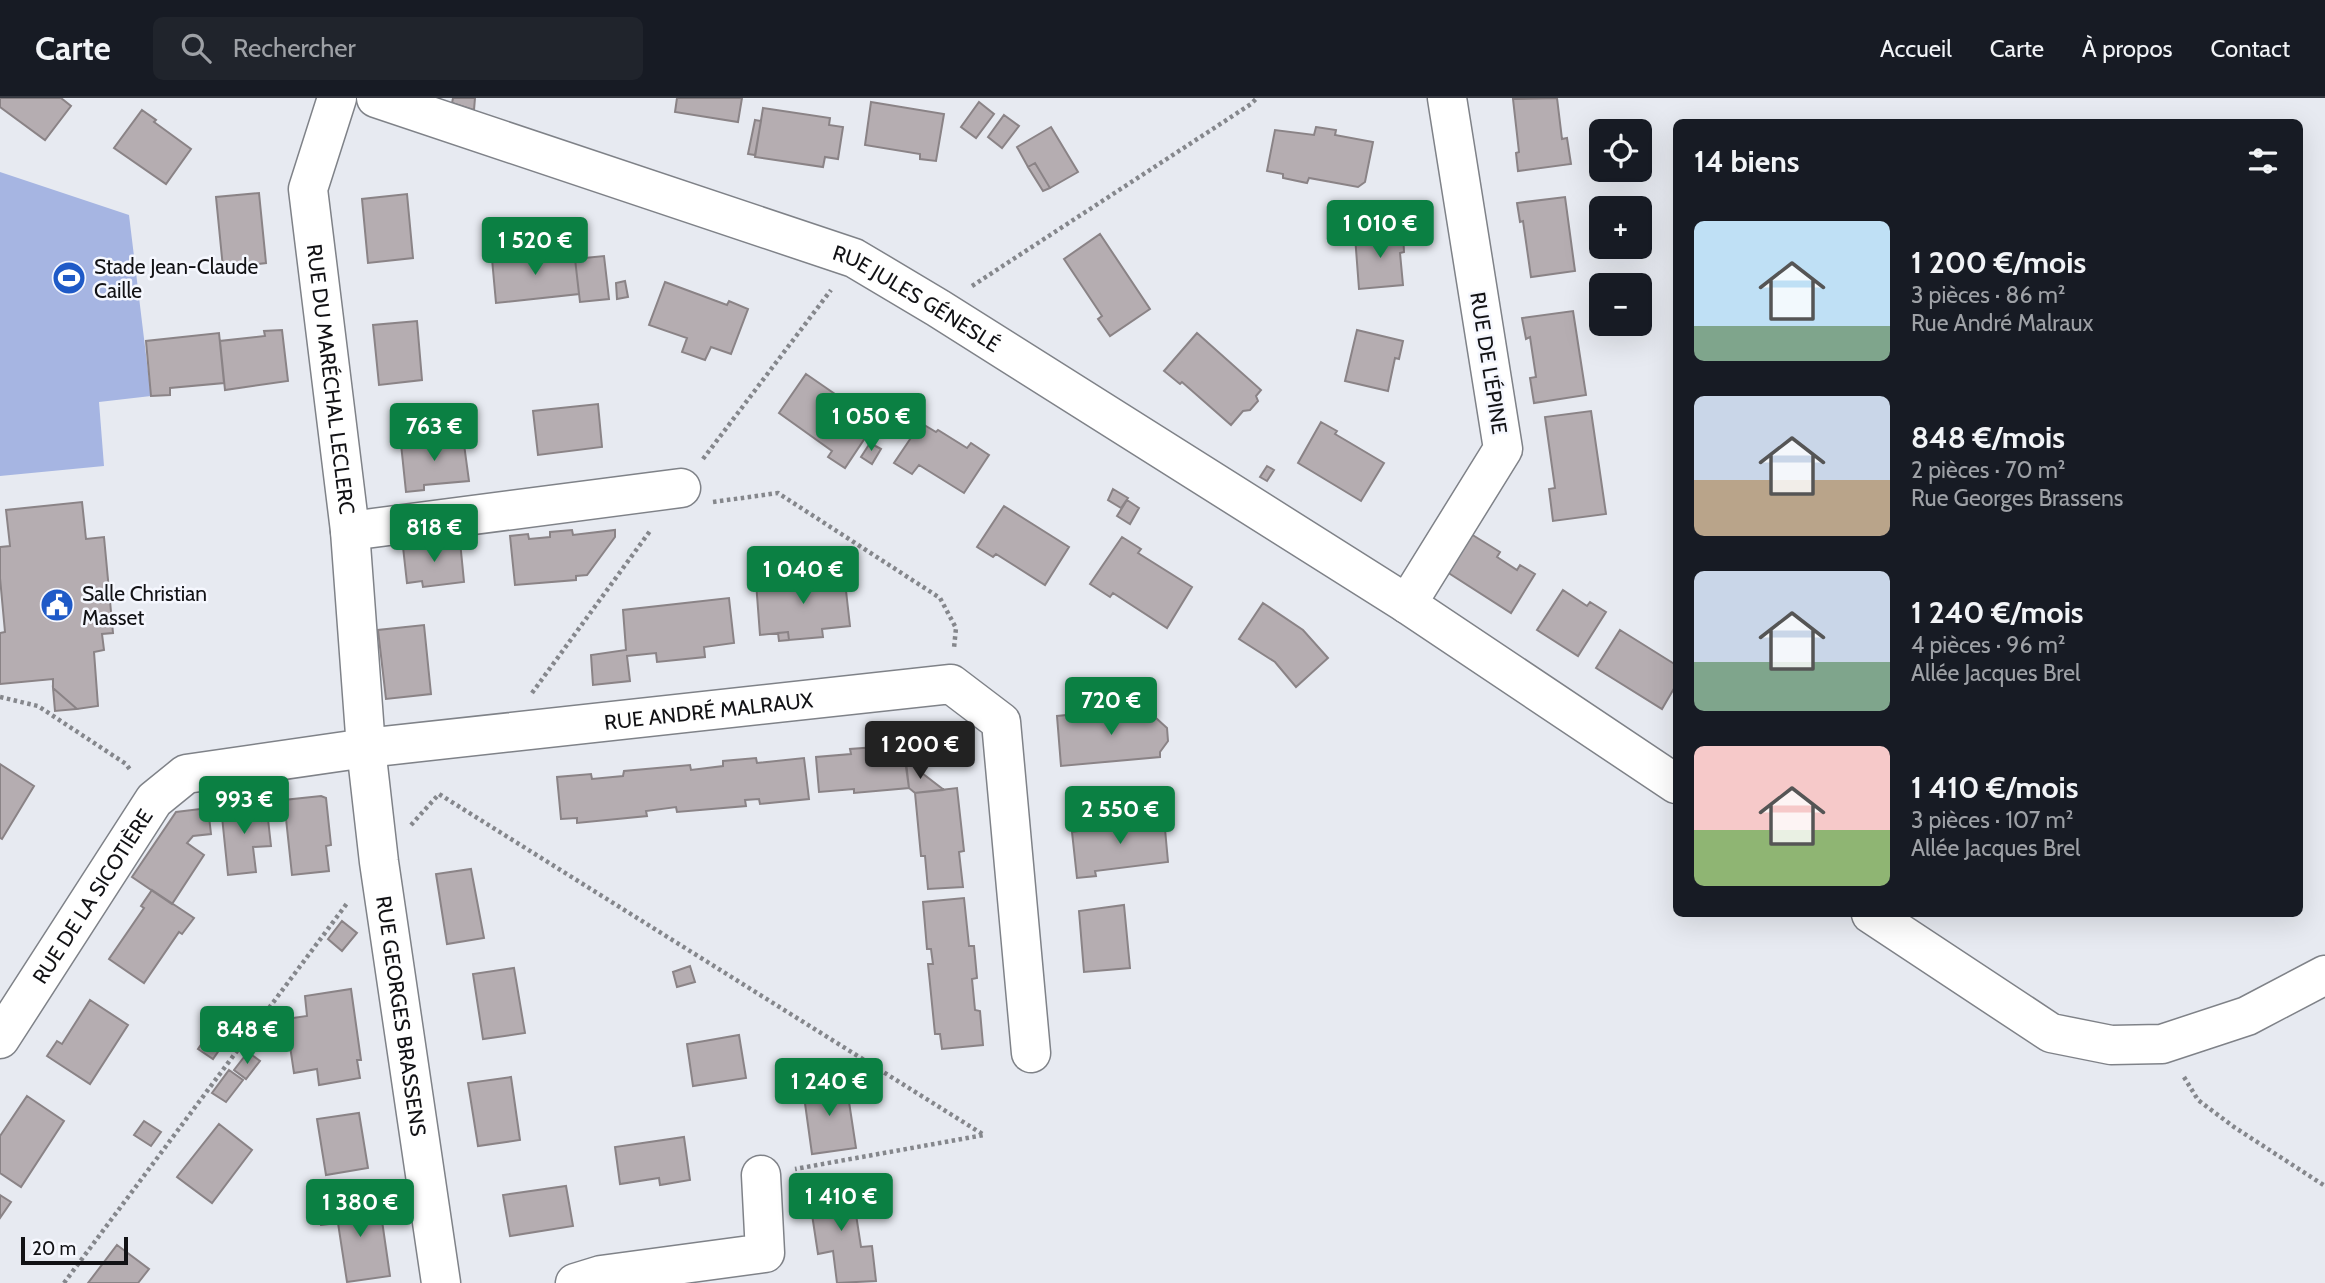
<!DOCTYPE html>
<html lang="fr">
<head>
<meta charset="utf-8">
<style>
	:root { --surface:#171b24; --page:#20242c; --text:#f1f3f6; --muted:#9ea1a6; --line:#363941; --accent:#0b8043 }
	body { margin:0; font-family:Cabin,sans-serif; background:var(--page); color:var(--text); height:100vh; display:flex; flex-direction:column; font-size:26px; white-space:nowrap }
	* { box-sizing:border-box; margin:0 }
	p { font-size:23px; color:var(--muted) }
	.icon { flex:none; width:38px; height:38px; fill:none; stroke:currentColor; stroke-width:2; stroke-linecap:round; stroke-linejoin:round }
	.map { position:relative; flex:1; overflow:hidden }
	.panel { position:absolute; left:1673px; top:21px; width:630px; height:798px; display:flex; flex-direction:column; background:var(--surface); border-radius:10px; box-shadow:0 7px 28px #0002 }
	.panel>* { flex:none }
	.controls { position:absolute; left:1589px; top:21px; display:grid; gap:14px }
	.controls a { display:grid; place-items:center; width:63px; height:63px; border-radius:10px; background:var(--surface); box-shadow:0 7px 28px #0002; font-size:35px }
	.scale { position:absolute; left:21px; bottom:18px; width:107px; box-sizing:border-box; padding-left:7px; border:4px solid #121215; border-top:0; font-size:19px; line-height:24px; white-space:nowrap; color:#121215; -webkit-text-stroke:5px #f5f7fe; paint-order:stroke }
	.price { position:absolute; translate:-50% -60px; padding:0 16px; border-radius:7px; background:var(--accent); color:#fff; font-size:23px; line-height:46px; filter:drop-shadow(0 2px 4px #0008) }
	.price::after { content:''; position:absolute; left:50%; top:42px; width:21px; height:16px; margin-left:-10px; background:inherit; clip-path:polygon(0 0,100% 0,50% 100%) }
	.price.current { background:#222; color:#fff }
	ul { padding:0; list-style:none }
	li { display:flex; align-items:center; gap:21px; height:175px; padding:0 21px }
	li span { display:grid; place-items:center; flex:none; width:196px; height:140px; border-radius:10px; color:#555 }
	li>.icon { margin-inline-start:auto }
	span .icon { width:84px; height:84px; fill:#fffc; stroke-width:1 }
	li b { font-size:30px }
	h2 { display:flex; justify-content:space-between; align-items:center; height:84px; padding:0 21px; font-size:30px }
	header { display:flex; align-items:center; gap:42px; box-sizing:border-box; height:98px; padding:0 35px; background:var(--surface); border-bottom:2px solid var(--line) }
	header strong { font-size:33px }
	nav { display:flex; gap:38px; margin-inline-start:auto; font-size:24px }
	.search { width:490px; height:63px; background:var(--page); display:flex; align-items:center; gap:18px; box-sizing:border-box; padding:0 24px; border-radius:10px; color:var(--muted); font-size:26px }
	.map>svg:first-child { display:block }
	.garden { fill:#a6b5e2 }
	.building { fill:#b5adb1; stroke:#8a8386; stroke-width:2 }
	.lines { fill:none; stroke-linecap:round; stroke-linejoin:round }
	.minor-casing { stroke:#7f8288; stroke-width:41 }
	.path { stroke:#85878c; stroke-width:4.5; stroke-dasharray:3.5 3.5; stroke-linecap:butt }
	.minor { stroke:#fff; stroke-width:38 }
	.labels { text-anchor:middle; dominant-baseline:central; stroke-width:5; stroke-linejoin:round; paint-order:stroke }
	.poi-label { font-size:21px; fill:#121215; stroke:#f5f7fe; text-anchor:start }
	.street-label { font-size:21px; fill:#121215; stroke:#f5f7fe }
</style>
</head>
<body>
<header>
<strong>Carte</strong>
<div class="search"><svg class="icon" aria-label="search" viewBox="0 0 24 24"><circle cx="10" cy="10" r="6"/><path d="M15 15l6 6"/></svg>Rechercher</div>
<nav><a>Accueil</a><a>Carte</a><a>À propos</a><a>Contact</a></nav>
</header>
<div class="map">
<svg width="2325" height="1185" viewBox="0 0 2325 1185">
	<rect width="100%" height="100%" fill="#e7eaf1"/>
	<path class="garden" d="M 0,74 L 129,117 L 151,298 L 99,304 L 104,368 L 0,378 Z"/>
	<path class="building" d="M 0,0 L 61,0 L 71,8 L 45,42 L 0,9 Z
		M 453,0 L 475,0 L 474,12 L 452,5 Z
		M 677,0 L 742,0 L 738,24 L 675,14 Z
		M 1557,0 L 1562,41 L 1567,40 L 1571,66 L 1518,73 L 1516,55 L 1519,54 L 1513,1 Z
		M 871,4 L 944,16 L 936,63 L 920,61 L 920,56 L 865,47 Z
		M 979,4 L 994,16 L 976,40 L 961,29 Z
		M 763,10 L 830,20 L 829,27 L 843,29 L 838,61 L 825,59 L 823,69 L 755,59 Z
		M 142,12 L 156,22 L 154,24 L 191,51 L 166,86 L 114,50 Z
		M 1004,17 L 1019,28 L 1002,50 L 988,39 Z
		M 755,22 L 761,23 L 755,57 L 748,56 Z
		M 1051,29 L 1078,74 L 1050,90 L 1035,65 L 1028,69 L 1017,49 Z
		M 1316,29 L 1336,32 L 1335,37 L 1373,44 L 1365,84 L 1358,89 L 1309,80 L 1307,85 L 1283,80 L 1283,76 L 1267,73 L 1275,32 L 1314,37 Z
		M 1035,65 L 1050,90 L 1043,93 L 1028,69 Z
		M 259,95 L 266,165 L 223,170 L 216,99 Z
		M 407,96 L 413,160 L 368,165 L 362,101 Z
		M 1565,99 L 1575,173 L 1531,179 L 1523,123 L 1520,124 L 1517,105 Z
		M 1403,134 L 1404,154 L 1400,155 L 1403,187 L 1359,191 L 1355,138 Z
		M 1100,136 L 1150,211 L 1110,238 L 1098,221 L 1102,218 L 1064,161 Z
		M 574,152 L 579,196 L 496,205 L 492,161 Z
		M 604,158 L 609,201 L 580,204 L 575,161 Z
		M 625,183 L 628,199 L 617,201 L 616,185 Z
		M 665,184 L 727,207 L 729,203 L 748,211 L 731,256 L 711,249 L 705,262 L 682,254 L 687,240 L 649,227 Z
		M 1573,213 L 1586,297 L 1534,305 L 1530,280 L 1536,279 L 1530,239 L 1526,241 L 1522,220 Z
		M 417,223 L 422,282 L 379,287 L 373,227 Z
		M 282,232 L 288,283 L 225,292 L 220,243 L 265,238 L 264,233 Z
		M 1357,232 L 1403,243 L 1399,261 L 1395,260 L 1388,293 L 1345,283 Z
		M 219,235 L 224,285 L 170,290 L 170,297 L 151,298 L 146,243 Z
		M 1197,235 L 1261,292 L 1256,298 L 1258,303 L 1250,312 L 1243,313 L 1231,327 L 1182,284 L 1180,286 L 1164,273 Z
		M 806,276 L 861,314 L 854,324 L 869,334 L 845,370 L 828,359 L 832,353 L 779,315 Z
		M 598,306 L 602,349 L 538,357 L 533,313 Z
		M 1591,313 L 1606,416 L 1553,423 L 1549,391 L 1555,390 L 1545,319 Z
		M 1321,324 L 1337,333 L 1335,336 L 1384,365 L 1361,403 L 1298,365 Z
		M 921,325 L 936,334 L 938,332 L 967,350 L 971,345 L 989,357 L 964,395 L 919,367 L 912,376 L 894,365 Z
		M 463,339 L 469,383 L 424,387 L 424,392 L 406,394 L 401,346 Z
		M 870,345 L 881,351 L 872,366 L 861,359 Z
		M 1267,368 L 1274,372 L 1267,383 L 1260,379 Z
		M 1113,391 L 1128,400 L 1121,410 L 1108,402 Z
		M 1127,402 L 1139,410 L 1130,426 L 1117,418 Z
		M 82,404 L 86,441 L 104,439 L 113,535 L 102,536 L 104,552 L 94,554 L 98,608 L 77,611 L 53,590 L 53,581 L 0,586 L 0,535 L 5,534 L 0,480 L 0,449 L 10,448 L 6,412 Z
		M 1004,408 L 1069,449 L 1045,487 L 996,456 L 993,459 L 977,449 Z
		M 572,432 L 573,437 L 615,432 L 615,439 L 587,477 L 576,478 L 576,482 L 515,487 L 510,438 L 528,436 L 529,441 L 550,439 L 550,434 Z
		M 1471,436 L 1500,454 L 1497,459 L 1517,472 L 1520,467 L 1535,476 L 1511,515 L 1447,474 Z
		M 1122,439 L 1141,451 L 1138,455 L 1192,489 L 1167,530 L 1113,495 L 1110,499 L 1090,486 Z
		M 460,443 L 464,484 L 423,489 L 422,483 L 407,485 L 403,449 Z
		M 844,475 L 850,528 L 822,531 L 823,539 L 789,542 L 788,534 L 760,537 L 756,484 Z
		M 1563,492 L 1587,508 L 1590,504 L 1606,514 L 1578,558 L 1537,532 Z
		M 729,500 L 734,545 L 704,549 L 705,559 L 657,564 L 656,555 L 627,558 L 630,583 L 593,587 L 591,557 L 626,552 L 623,512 Z
		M 1263,505 L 1303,532 L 1328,560 L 1296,589 L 1275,564 L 1239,541 Z
		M 424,527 L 431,596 L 386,601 L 378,532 Z
		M 1620,532 L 1676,567 L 1676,587 L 1662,611 L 1596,570 Z
		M 788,534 L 789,542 L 779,543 L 778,535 Z
		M 53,590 L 77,611 L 55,613 Z
		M 1155,608 L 1156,620 L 1167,630 L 1168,643 L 1160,654 L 1160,659 L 1061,668 L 1057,618 L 1087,615 L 1088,620 L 1131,616 L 1130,611 Z
		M 904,647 L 909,690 L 854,695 L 854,691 L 819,694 L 816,659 L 851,656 L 850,651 Z
		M 756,660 L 757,665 L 804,660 L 809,701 L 760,706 L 759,701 L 745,702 L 746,708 L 677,714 L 676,709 L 646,713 L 647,718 L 577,725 L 577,720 L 561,721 L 557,679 L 591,676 L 592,681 L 623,678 L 624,673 L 690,667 L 691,672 L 723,668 L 723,663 Z
		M 905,662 L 944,692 L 915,695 L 909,690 Z
		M 0,666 L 34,688 L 2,741 L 0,740 Z
		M 957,690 L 964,753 L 959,754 L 963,789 L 928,791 L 925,758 L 921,758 L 915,695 Z
		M 321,698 L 326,700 L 331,747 L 326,748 L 329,773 L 292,777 L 284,702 Z
		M 260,705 L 266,705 L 268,721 L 262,723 Z
		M 260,705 L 262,723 L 268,721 L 271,748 L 253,749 L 256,774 L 228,777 L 221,709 Z
		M 208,710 L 211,736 L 193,738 L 187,745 L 204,757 L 172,806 L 132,779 L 176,714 Z
		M 1164,720 L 1168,764 L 1095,773 L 1096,778 L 1077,780 L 1072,734 L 1091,731 L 1091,728 Z
		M 471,771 L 484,840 L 447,846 L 436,776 Z
		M 152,792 L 194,820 L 182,836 L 179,834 L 144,885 L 109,861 L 144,810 L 141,808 Z
		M 964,800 L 969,848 L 974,848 L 977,880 L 972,881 L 975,912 L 980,913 L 983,947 L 942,951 L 940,936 L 935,936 L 928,866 L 933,866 L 931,851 L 927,851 L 923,804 Z
		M 1124,807 L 1130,870 L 1084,874 L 1079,813 Z
		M 342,823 L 357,835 L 342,853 L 328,841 Z
		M 690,868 L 695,884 L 677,889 L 673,874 Z
		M 514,870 L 525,935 L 483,941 L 473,876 Z
		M 351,891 L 361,962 L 357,962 L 360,980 L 319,987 L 317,971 L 294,975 L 286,921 L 307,918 L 305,898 Z
		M 90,902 L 128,927 L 90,986 L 47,958 L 57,943 L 62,946 Z
		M 209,935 L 224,945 L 213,961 L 198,951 Z
		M 739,937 L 746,980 L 693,988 L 687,946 Z
		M 248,954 L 260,963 L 246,981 L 234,972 Z
		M 229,972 L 243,982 L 226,1004 L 212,995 Z
		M 511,979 L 520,1042 L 478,1048 L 468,985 Z
		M 846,984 L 856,1050 L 812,1056 L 803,991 Z
		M 27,998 L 64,1023 L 21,1089 L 0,1075 L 0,1038 Z
		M 359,1015 L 368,1070 L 326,1077 L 317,1021 Z
		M 144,1023 L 161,1034 L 151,1048 L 134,1037 Z
		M 219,1026 L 252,1052 L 212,1105 L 177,1079 Z
		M 684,1039 L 690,1082 L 660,1087 L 659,1080 L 620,1086 L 615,1049 Z
		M 851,1084 L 861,1149 L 872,1148 L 876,1183 L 837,1185 L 833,1153 L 818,1156 L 808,1090 Z
		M 367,1087 L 370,1103 L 317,1111 L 315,1096 Z
		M 566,1088 L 573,1128 L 510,1138 L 503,1097 Z
		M 0,1097 L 11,1104 L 0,1120 Z
		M 379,1102 L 390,1178 L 347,1184 L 338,1125 L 321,1127 L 317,1111 Z
		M 117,1147 L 149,1171 L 138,1185 L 88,1185 Z"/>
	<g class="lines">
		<defs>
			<g id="minor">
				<path id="s1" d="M 337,0 L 308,91 L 350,433 L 366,650 L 379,764 L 441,1185"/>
				<path id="s2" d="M 376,0 L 854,160 L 938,210 L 1407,506 L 1676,686"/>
				<path d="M 350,433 L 681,390"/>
				<path d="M 1407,506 L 1503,351 L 1447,0"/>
				<path d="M 1871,816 L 2051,935 L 2111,947 L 2162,946 L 2247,918 L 2325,877"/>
				<path id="s3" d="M 0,941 L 154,702 L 186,676 L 366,650 L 951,586 L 1001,624 L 1031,955"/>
				<path d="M 575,1185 L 601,1177 L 765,1155 L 761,1077"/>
			</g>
		</defs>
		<use href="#minor" class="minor-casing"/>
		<path class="path" d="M 972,188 L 1251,6 L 1257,0
			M 703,361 L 831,192
			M 713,404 L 778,395 L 940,500 L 956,530 L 954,550
			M 532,595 L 650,433
			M 0,599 L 38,608 L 126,666 L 131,673
			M 411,727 L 439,696 L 984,1037 L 795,1071
			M 2184,979 L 2198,1002 L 2234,1029 L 2325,1088
			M 64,1185 L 348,804"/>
		<use href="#minor" class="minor"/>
	</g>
	<defs>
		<symbol id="stadium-disc" viewBox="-11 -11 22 22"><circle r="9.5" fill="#1f5ac7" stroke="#f5f7fe"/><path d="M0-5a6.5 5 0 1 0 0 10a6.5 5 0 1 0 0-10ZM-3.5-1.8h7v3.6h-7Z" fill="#fff"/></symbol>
		<symbol id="civic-disc" viewBox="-11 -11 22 22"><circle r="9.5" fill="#1f5ac7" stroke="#f5f7fe"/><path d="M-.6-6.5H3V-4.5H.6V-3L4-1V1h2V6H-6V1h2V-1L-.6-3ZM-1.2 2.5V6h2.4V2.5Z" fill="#fff"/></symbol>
	</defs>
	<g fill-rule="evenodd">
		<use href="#stadium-disc" x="50" y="161" width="38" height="38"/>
		<use href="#civic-disc" x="38" y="488" width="38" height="38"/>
	</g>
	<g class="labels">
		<g class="poi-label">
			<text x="94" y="168">Stade Jean-Claude<tspan x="94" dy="24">Caille</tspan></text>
			<text x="82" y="495">Salle Christian<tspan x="82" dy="24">Masset</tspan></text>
		</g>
		<g class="street-label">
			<text stroke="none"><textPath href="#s2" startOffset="578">RUE JULES GÉNESLÉ</textPath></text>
			<text transform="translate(1489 265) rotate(81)">RUE DE L'ÉPINE</text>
			<text stroke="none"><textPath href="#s1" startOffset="287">RUE DU MARÉCHAL LECLERC</textPath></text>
			<text stroke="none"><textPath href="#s3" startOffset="852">RUE ANDRÉ MALRAUX</textPath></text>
			<text stroke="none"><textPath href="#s3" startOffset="170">RUE DE LA SICOTIÈRE</textPath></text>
			<text stroke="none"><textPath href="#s1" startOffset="928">RUE GEORGES BRASSENS</textPath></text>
		</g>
	</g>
</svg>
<div class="controls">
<a><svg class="icon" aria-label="locate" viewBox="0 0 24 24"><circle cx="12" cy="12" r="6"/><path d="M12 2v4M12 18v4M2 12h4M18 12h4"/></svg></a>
<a>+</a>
<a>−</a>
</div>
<div class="scale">20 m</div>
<b class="price" style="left:1380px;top:162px">1 010 €</b>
<b class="price" style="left:535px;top:179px">1 520 €</b>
<b class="price" style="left:871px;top:355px">1 050 €</b>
<b class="price" style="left:434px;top:365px">763 €</b>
<b class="price" style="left:434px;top:466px">818 €</b>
<b class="price" style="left:803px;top:508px">1 040 €</b>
<b class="price" style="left:1111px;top:639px">720 €</b>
<b class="price current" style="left:920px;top:683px">1 200 €</b>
<b class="price" style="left:244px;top:738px">993 €</b>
<b class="price" style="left:1120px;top:748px">2 550 €</b>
<b class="price" style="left:247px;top:968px">848 €</b>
<b class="price" style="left:829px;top:1020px">1 240 €</b>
<b class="price" style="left:841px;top:1135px">1 410 €</b>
<b class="price" style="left:360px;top:1141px">1 380 €</b>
<section class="panel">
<h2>14 biens<svg class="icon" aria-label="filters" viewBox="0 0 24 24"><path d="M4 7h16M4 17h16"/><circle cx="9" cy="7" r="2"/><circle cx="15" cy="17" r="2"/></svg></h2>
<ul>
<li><span style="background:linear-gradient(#bfe0f5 75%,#7fa58c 0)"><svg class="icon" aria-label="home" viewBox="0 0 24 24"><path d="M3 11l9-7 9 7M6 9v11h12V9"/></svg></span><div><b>1 200 €/mois</b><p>3 pièces · 86 m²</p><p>Rue André Malraux</p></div></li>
<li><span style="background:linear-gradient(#c9d6e8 60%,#b9a48a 0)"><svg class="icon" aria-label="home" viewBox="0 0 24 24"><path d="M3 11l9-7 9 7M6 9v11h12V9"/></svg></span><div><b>848 €/mois</b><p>2 pièces · 70 m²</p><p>Rue Georges Brassens</p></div></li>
<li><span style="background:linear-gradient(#c9d6e8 65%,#7fa58c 0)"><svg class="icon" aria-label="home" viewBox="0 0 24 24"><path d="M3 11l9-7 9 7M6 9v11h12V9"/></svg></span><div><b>1 240 €/mois</b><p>4 pièces · 96 m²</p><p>Allée Jacques Brel</p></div></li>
<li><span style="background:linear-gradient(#f6c9c9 60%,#8fb573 0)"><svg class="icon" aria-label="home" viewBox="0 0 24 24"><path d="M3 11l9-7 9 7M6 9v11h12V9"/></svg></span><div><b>1 410 €/mois</b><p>3 pièces · 107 m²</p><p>Allée Jacques Brel</p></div></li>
</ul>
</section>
</div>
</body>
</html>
